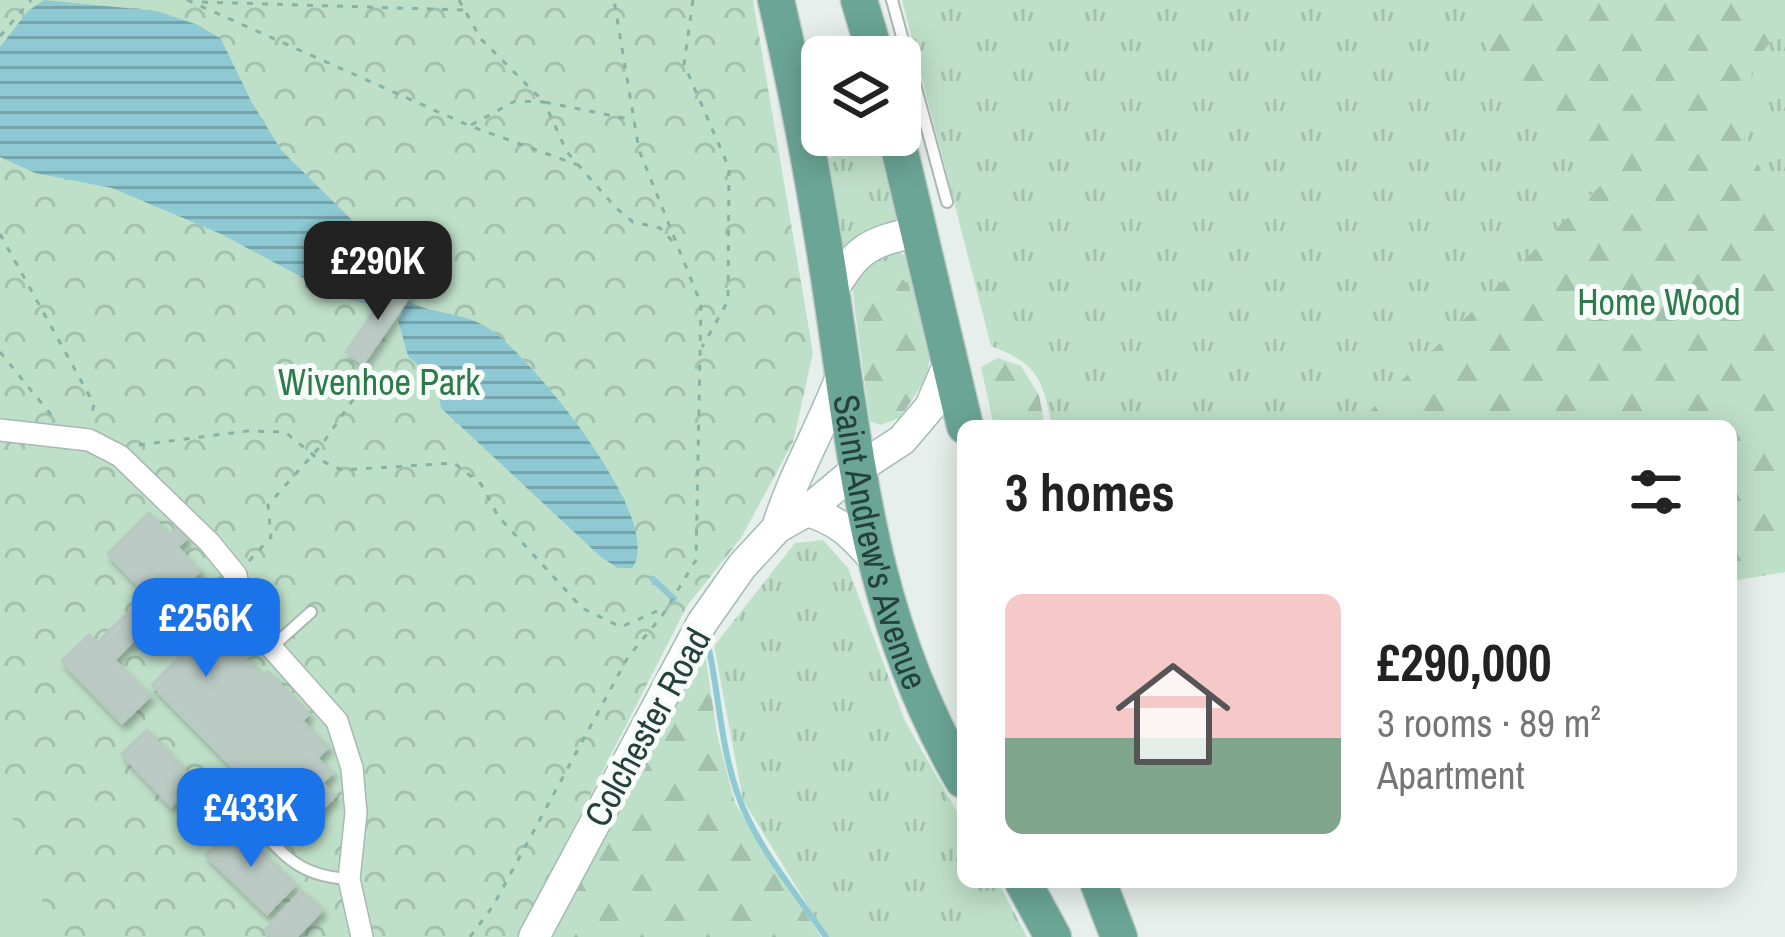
<!DOCTYPE html>
<html lang="en">
<head>
<meta charset="utf-8">
<style>
	:root { --surface:#fff; --page:#f2f2f2; --text:#222; --muted:#767676; --line:#e0e0e0; --accent:#1a73e8 }
	body { margin:0; font-family:"Archivo Narrow",sans-serif; background:var(--page); color:var(--text); height:100vh; display:flex; flex-direction:column; font-size:45px; white-space:nowrap }
	* { box-sizing:border-box; margin:0 }
	p { font-size:39px; color:var(--muted) }
	.icon { flex:none; width:66px; height:66px; fill:none; stroke:currentColor; stroke-width:2; stroke-linecap:round; stroke-linejoin:round }
	.map { position:relative; flex:1; overflow:hidden }
	.details { position:absolute; left:957px; top:420px; width:780px; height:468px; display:flex; flex-direction:column; background:var(--surface); border-radius:18px; box-shadow:0 6px 30px #0003 }
	.details>* { flex:none }
	.buttons { position:absolute; left:801px; top:36px; display:grid; gap:24px }
	.buttons a { display:grid; place-items:center; width:120px; height:120px; border-radius:18px; background:var(--surface); box-shadow:0 6px 30px #0003; font-size:60px }
	.price { position:absolute; translate:-50% -102px; padding:0 27px; border-radius:24px; background:var(--accent); color:#fff; font-size:39px; line-height:78px; filter:drop-shadow(0 3px 6px #0008) }
	.price::after { content:''; position:absolute; left:50%; top:72px; width:36px; height:27px; margin-left:-18px; background:inherit; clip-path:polygon(0 0,100% 0,50% 100%) }
	.price.current { background:#222; color:#fff }
	ul { padding:0; list-style:none }
	li { display:flex; align-items:center; gap:36px; height:300px; padding:0 48px }
	li+li { border-top:3px solid var(--line) }
	li span { display:grid; place-items:center; flex:none; width:336px; height:240px; border-radius:18px; color:#555 }
	li>.icon { margin-inline-start:auto }
	span .icon { width:144px; height:144px; fill:#fffc; stroke-width:1 }
	li b { font-size:51px }
	h2 { display:flex; justify-content:space-between; align-items:center; height:144px; padding:0 48px; font-size:51px }
	.map>svg:first-child { display:block }
	.grass { fill:url(#grass-tufts) }
	.forest { fill:url(#forest-firs) }
	.park { fill:url(#park-crowns) }
	.pitch { fill:#bfe0c8 }
	.water { fill:url(#water-rules) }
	.lines { fill:none; stroke-linecap:round; stroke-linejoin:round }
	.stream { stroke:#8ec9d4; stroke-width:6 }
	.building { fill:#bbcac4; stroke:#b8c9c2; stroke-width:3; filter:url(#shadow) }
	.service-casing { stroke:#a8b8b2; stroke-width:14 }
	.minor-casing { stroke:#a8b8b2; stroke-width:24 }
	.secondary-casing { stroke:#a4bbb3; stroke-width:33 }
	.primary-casing { stroke:#c2cac8; stroke-width:39 }
	.path { stroke:#86b3a5; stroke-width:3; stroke-dasharray:6 9; stroke-linecap:butt }
	.service { stroke:#fff; stroke-width:10 }
	.minor { stroke:#fff; stroke-width:21 }
	.secondary { stroke:#fff; stroke-width:30 }
	.primary { stroke:#6aa596; stroke-width:36 }
	.labels { text-anchor:middle; dominant-baseline:central; stroke-width:10; stroke-linejoin:round; paint-order:stroke }
	.park-label { font-size:36px; fill:#2d7a4b; stroke:#f7fbf9 }
	.street-label { font-size:36px; fill:#24423a; stroke:#f7fbf9 }
</style>
</head>
<body>
<div class="map">
<svg width="1785" height="937" viewBox="0 0 1785 937">
	<defs>
		<pattern id="grass-tufts" width="24" height="20" patternUnits="userSpaceOnUse" patternTransform="scale(3)"><rect width="24" height="20" fill="#bfe0c8"/><path d="M3 7l-1-3M5 7V3M7 7l1-3M15 17l-1-3M17 17v-4M19 17l1-3" fill="none" stroke="#a4c1ad"/></pattern>
		<pattern id="forest-firs" width="22" height="20" patternUnits="userSpaceOnUse" patternTransform="scale(3)"><rect width="22" height="20" fill="#bfe0c8"/><path d="M5 1l3.5 6h-7zM16 11l3.5 6h-7z" fill="#a4c1ad"/></pattern>
		<pattern id="park-crowns" width="20" height="18" patternUnits="userSpaceOnUse" patternTransform="scale(3)"><rect width="20" height="18" fill="#bfe0c8"/><path d="M2 6a3 3 0 1 1 6 0M12 15a3 3 0 1 1 6 0" fill="none" stroke="#a4c1ad"/></pattern>
		<pattern id="water-rules" width="6" height="5" patternUnits="userSpaceOnUse" patternTransform="scale(3)"><rect width="6" height="5" fill="#8ec9d4"/><path d="M0 2.5h6" fill="none" stroke="#74a5ad"/></pattern>
		<filter id="shadow"><feDropShadow dx="3.5" dy="6" stdDeviation="3" flood-color="#0004"/></filter>
	</defs>
	<rect width="100%" height="100%" fill="#e6efeb"/>
	<path class="grass" d="M 902,0 L 1785,0 L 1785,572 L 1731,581 L 1731,426 L 1052,426 C 1042,378 1038,364 991,346 Z
		M 853,135 L 883,135 L 902,220 L 864,232 L 841,252 L 822,161 L 853,149 Z
		M 898,251 L 907,257 L 930,356 L 913,311 L 903,309 L 900,303 L 907,293 L 905,281 L 897,274 L 879,296 L 864,302 L 856,319 L 852,282 L 870,257 Z
		M 823,540 L 848,568 L 905,721 L 963,822 L 963,882 L 998,882 L 1027,937 L 827,937 L 743,800 L 714,646 L 795,543 Z"/>
	<path class="forest" d="M 1510,0 L 1785,0 L 1785,24 L 1753,64 L 1744,139 L 1785,214 L 1785,572 L 1731,581 L 1731,426 L 1355,426 L 1601,185 L 1475,32 Z
		M 897,274 L 905,281 L 908,293 L 901,303 L 903,309 L 913,311 L 930,356 L 927,377 L 900,418 L 880,425 L 870,421 L 856,319 L 864,302 L 879,296 L 878,285 L 885,275 Z
		M 998,358 L 1021,366 L 1039,395 L 1045,426 L 994,426 L 981,367 Z
		M 704,646 L 717,734 L 735,803 L 821,937 L 548,937 Z"/>
	<path class="park" d="M 0,0 L 753,0 L 813,353 L 793,442 L 741,538 L 687,606 L 518,937 L 0,937 Z"/>
	<path class="pitch" d="M 0,806 C 38,838 47,891 40,937 L 0,937 Z"/>
	<path class="water" d="M 44,0 L 157,11 L 198,25 L 221,39 L 251,101 L 281,150 L 375,243 L 385,278 L 367,304 L 341,298 L 221,234 L 112,188 L 35,173 L 0,157 L 0,47 L 28,11 Z
		M 405,299 C 427,315 463,310 491,330 C 531,357 667,521 632,568 L 618,568 L 602,558 L 441,408 L 437,383 L 408,356 L 398,320 L 402,313 L 398,310 Z"/>
	<g class="lines">
		<path class="stream" d="M 653,579 L 674,599
			M 707,640 C 719,691 720,745 738,795 C 756,846 796,893 826,937"/>
	</g>
	<path class="building" d="M 394,282 L 411,294 L 363,364 L 346,352 Z
		M 149,513 L 169,535 L 177,527 L 187,538 L 177,547 L 200,571 L 180,591 L 263,676 L 268,672 L 309,714 L 302,721 L 328,747 L 317,758 L 332,773 L 322,783 L 335,796 L 311,820 L 295,804 L 282,817 L 152,685 L 185,652 L 154,620 L 114,660 L 150,696 L 122,723 L 62,661 L 89,635 L 97,643 L 147,594 L 108,554 Z
		M 147,730 L 196,782 L 171,806 L 122,754 Z
		M 235,826 L 295,885 L 267,914 L 206,855 Z
		M 302,891 L 322,910 L 296,937 L 273,937 L 265,930 Z"/>
	<g class="lines">
		<defs>
			<path id="service" d="M 892,0 L 947,202
				M 272,647 L 311,612
				M 257,826 C 287,859 302,876 348,879"/>
			<path id="minor" d="M 0,430 L 89,440 L 120,456 L 209,542 L 236,575 L 245,618 L 337,721 L 352,768 L 356,813 L 349,879 L 362,937"/>
			<path id="secondary" d="M 831,293 C 859,246 867,244 918,231
				M 807,511 C 838,520 852,534 873,558
				M 777,528 C 793,475 823,426 842,374
				M 534,937 L 702,623 L 742,566 L 777,528 L 807,511 L 856,470 L 902,440 L 930,407 L 949,363"/>
			<g id="primary">
				<path id="s1" d="M 776,0 C 799,98 817,197 832,297 C 858,472 871,622 963,780"/>
				<path d="M 859,0 L 876,57"/>
				<path d="M 896,135 L 965,426"/>
				<path d="M 1023,882 L 1053,937"/>
				<path d="M 1098,882 L 1119,937"/>
			</g>
		</defs>
		<use href="#service" class="service-casing"/>
		<use href="#minor" class="minor-casing"/>
		<use href="#secondary" class="secondary-casing"/>
		<use href="#primary" class="primary-casing"/>
		<path class="path" d="M 187,0 L 470,126 L 578,165
			M 459,0 L 481,39 L 544,102 L 634,120
			M 693,0 L 684,64 L 729,168 L 728,301 L 702,347
			M 202,2 L 464,10
			M 0,36 L 31,0
			M 471,125 L 515,101 L 544,102 L 567,152 L 616,208 L 633,222 L 660,228 L 673,242
			M 0,234 L 94,404 L 91,418
			M 0,352 L 52,416
			M 139,445 L 247,431 L 285,432 L 318,459 L 342,470 L 454,463 L 481,484 L 498,516 L 582,608 L 621,627 L 664,608
			M 249,561 L 271,537 L 268,505 L 323,443 L 361,388
			M 470,937 L 493,906 L 628,657 L 662,616 L 696,560 L 701,304 L 639,150 L 614,0"/>
		<use href="#service" class="service"/>
		<use href="#minor" class="minor"/>
		<use href="#secondary" class="secondary"/>
		<use href="#primary" class="primary"/>
	</g>
	<g class="labels">
		<g class="park-label">
			<text x="1659" y="302">Home Wood</text>
			<text x="379" y="382">Wivenhoe Park</text>
		</g>
		<g class="street-label">
			<text stroke="none"><textPath href="#s1" startOffset="552">Saint Andrew's Avenue</textPath></text>
			<text transform="translate(647 727) rotate(-61)">Colchester Road</text>
		</g>
	</g>
</svg>
<div class="buttons">
<a><svg class="icon" aria-label="layers" viewBox="0 0 24 24"><path d="M12 4l9 5-9 5-9-5zM3 14l9 5 9-5"/></svg></a>
</div>
<b class="price current" style="left:378px;top:323px">£290K</b>
<b class="price" style="left:206px;top:680px">£256K</b>
<b class="price" style="left:251px;top:870px">£433K</b>
<section class="details">
<h2>3 homes<svg class="icon" aria-label="filters" viewBox="0 0 24 24"><path d="M4 7h16M4 17h16"/><circle cx="9" cy="7" r="2"/><circle cx="15" cy="17" r="2"/></svg></h2>
<ul>
<li><span style="background:linear-gradient(#f6c9c9 60%,#7fa58c 0)"><svg class="icon" aria-label="home" viewBox="0 0 24 24"><path d="M3 11l9-7 9 7M6 9v11h12V9"/></svg></span><div><b>£290,000</b><p>3 rooms · 89 m²</p><p>Apartment</p></div></li>
</ul>
</section>
</div>
</body>
</html>
